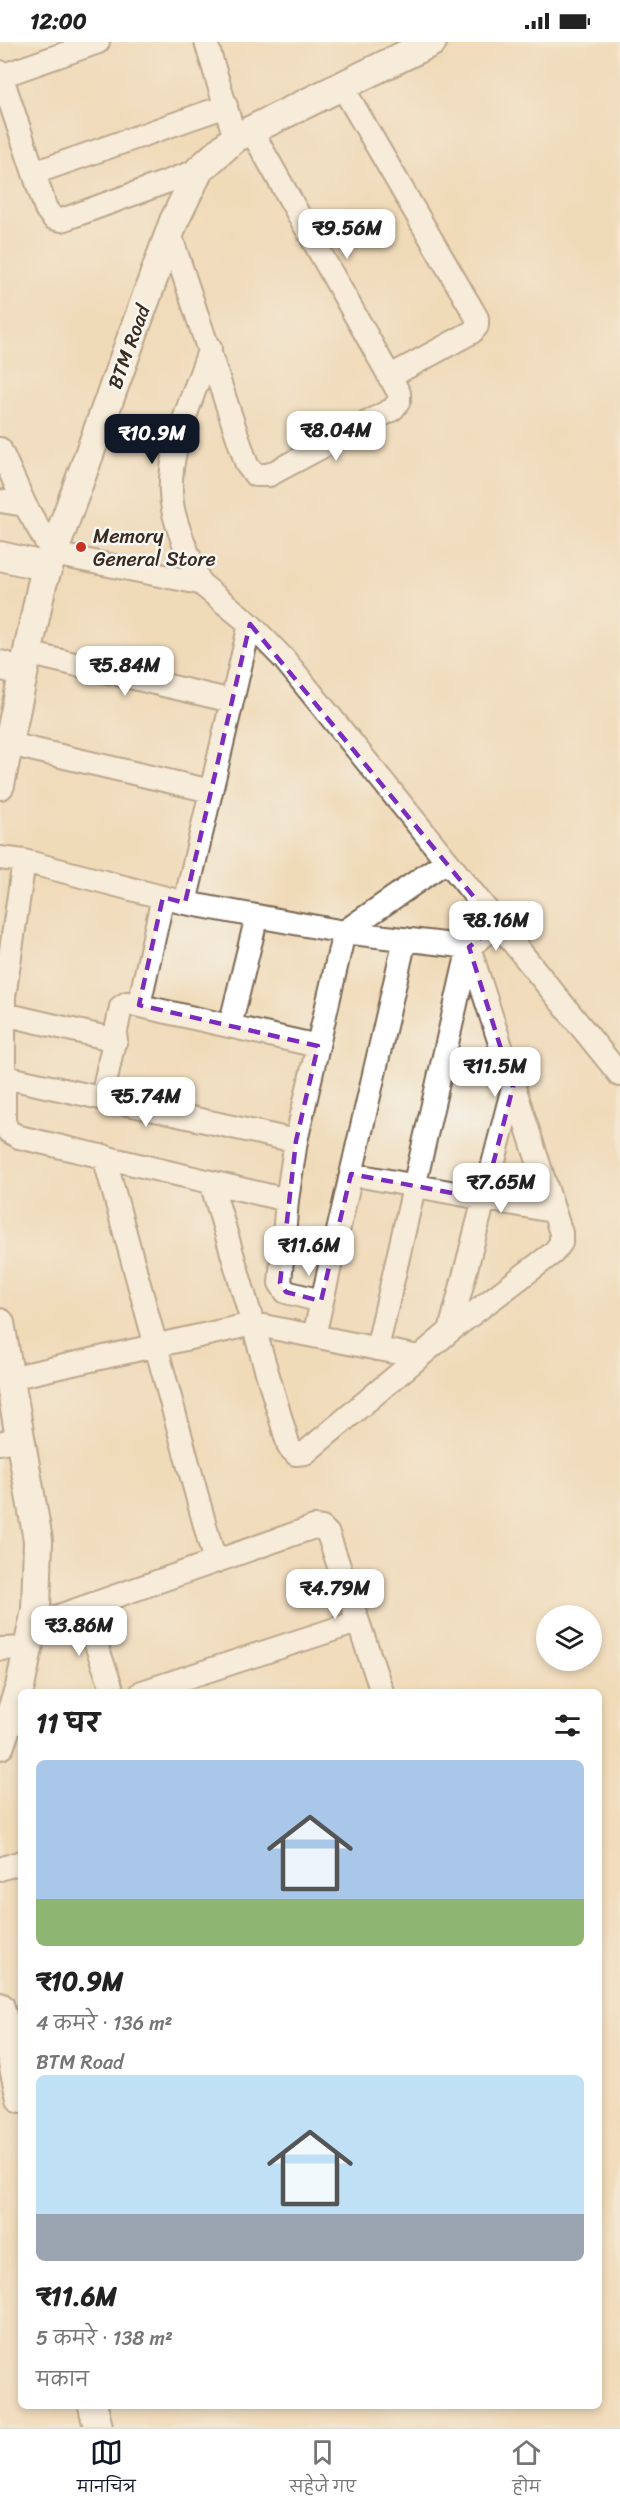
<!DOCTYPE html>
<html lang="hi">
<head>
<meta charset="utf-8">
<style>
	:root { --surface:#fff; --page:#f2f2f2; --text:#222; --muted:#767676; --line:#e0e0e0; --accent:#111827 }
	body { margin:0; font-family:Sriracha,"Playpen Sans Deva",sans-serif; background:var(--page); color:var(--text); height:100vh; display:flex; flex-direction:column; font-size:22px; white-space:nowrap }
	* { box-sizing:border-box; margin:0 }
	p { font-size:20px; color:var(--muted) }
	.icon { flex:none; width:33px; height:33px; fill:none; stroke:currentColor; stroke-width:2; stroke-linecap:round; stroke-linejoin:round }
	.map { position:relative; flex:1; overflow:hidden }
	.panel { position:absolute; left:18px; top:1647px; width:584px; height:720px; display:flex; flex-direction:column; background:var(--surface); border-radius:9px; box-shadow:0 3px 9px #0003 }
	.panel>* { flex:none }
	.buttons { position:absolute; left:536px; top:1563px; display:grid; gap:12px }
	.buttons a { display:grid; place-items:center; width:66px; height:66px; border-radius:50%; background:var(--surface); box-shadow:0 3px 9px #0003; font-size:30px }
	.price { position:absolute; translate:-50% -51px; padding:0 14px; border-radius:12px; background:#fff; color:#222; font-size:20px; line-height:39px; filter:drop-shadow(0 2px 3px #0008) }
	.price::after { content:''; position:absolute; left:50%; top:36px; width:18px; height:14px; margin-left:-9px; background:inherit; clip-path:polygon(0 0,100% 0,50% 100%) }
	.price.on { background:var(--accent); color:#fff }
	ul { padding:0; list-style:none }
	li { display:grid; align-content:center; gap:12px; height:318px; padding:0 18px }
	li span { display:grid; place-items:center; height:186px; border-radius:9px; color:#555 }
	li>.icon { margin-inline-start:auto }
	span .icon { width:108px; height:108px; fill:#fffc; stroke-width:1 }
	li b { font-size:26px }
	h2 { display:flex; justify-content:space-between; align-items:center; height:72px; padding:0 18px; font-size:26px }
	.status { display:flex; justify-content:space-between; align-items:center; height:42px; padding:0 30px; background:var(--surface); direction:ltr }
	.status svg { height:16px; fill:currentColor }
	.menu { display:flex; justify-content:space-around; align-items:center; height:84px; border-top:2px solid var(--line); background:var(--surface); font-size:16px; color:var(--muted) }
	.menu a { display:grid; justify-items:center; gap:3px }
	.menu .on { color:var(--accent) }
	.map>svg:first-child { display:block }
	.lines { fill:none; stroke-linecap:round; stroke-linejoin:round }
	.minor-casing { stroke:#7a6854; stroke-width:26 }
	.tertiary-casing { stroke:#7a6854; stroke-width:32 }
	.minor { stroke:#fff; stroke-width:22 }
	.tertiary { stroke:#fff; stroke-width:28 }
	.marked { fill:none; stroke:#7b2cbf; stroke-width:4.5; stroke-dasharray:12 8; stroke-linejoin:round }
	.poi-dot { fill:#c8321e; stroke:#f6f6f2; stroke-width:2 }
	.labels { text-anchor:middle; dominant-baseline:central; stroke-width:5; stroke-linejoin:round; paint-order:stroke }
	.street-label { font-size:20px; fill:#3b2a1e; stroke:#f6f6f2 }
	.poi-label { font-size:20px; fill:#3b2a1e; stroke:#f6f6f2; text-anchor:start }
</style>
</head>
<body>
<div class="status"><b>12:00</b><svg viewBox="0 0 49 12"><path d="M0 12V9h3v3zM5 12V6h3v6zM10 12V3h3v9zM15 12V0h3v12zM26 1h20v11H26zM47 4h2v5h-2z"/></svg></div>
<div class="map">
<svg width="620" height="2385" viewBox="0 0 620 2385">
	<rect width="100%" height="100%" fill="#f6f6f2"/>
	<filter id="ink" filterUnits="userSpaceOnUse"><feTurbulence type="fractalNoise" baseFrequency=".0167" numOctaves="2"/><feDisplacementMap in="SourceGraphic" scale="12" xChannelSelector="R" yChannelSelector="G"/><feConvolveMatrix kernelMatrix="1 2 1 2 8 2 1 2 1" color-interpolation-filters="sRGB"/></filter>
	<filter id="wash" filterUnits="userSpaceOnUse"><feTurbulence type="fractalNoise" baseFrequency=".008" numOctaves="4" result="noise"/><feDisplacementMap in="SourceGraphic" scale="24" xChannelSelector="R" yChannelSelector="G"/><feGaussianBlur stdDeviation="1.35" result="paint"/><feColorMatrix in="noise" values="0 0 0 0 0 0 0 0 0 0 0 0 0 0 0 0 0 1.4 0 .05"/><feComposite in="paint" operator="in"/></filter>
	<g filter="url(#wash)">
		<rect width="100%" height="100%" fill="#f0dbb9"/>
	</g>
	<g filter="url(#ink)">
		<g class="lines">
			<defs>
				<path id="minor" d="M 206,0 L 235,96
					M 0,30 L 46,167 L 53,176 L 62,178 L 199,128
					M 1,34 L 98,0
					M 342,44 L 477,276 L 477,284 L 472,290 L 389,335
					M 34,131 L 226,64
					M 170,192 L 247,423 L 255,433 L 269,433 L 393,367 L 399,359 L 399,351 L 251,88
					M 0,407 L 25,463 L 53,512 L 200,541 L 250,582 L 284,617 L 620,1033
					M 0,459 L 25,463
					M 200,541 C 191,517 178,492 173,467 C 162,417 194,354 210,306
					M 27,611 L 232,659
					M 9,702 L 211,749
					M 0,816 L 24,819 L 185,861 L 344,890 L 469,905
					M 24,819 L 4,955 L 4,1079 L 8,1089 L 19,1095 L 287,1158
					M 185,861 L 250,582
					M 139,963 L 163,855
					M 4,972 L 116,998
					M 230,984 L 257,874
					M 5,1035 L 296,1099
					M 102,1056 L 121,965 L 127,961 L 318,1004
					M 104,1114 L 215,1520
					M 351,1132 L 552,1169
					M 211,1140 L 289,1405 L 296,1412 L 305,1411 L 450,1289 L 553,1211 L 561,1201 L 561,1191 L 469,905
					M 321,1259 L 286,1250 L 280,1241 L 287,1158 L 296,1099 L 344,890 L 445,820
					M 450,1289 L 513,1045
					M 314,1294 L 405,897
					M 377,1307 L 469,905 L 497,883
					M 10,1336 L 253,1282 L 419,1315
					M 0,1401 L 20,1396
					M 83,1566 L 113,1650
					M 33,1583 L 314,1485 L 322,1486 L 328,1492 L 382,1650
					M 0,1607 L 28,1606
					M 142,1650 L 357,1580
					M 0,1827 L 21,1820"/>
				<path id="tertiary" d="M 0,514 L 48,525
					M 0,623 L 23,630
					M 0,743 L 42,542 L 174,179 L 199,128 L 235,96 L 432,0
					M 0,1281 L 38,1498 L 36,1568 L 20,1645 L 0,1703
					M 0,1965 L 21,2056
					M 93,2364 L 98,2385"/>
			</defs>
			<use href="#minor" class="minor-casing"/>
			<use href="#tertiary" class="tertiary-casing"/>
			<use href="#minor" class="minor"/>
			<use href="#tertiary" class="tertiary"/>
		</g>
	</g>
	<path d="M0 0H620V2385H0ZM 250,582 L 497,883 L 469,905 L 513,1045 L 484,1157 L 351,1132 L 321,1259 L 286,1250 L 280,1241 L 296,1099 L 318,1004 L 139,963 L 163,855 L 185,861 Z" fill="#f0dbb9" fill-opacity=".55" fill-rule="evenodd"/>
	<path class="marked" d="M 250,582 L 497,883 L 469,905 L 513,1045 L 484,1157 L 351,1132 L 321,1259 L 286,1250 L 280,1241 L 296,1099 L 318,1004 L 139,963 L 163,855 L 185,861 Z"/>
	<circle class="poi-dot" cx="81" cy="505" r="6"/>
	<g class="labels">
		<g class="street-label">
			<text transform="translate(129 305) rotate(-70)">BTM Road</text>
		</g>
		<g class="poi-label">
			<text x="93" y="494">Memory<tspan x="93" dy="23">General Store</tspan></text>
		</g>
	</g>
</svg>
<div class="buttons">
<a><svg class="icon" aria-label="layers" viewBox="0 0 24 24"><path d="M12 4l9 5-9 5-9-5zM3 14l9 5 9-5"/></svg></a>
</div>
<b class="price" style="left:347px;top:218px">₹9.56M</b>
<b class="price" style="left:336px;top:420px">₹8.04M</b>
<b class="price on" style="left:152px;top:423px">₹10.9M</b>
<b class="price" style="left:125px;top:655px">₹5.84M</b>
<b class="price" style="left:496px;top:910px">₹8.16M</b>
<b class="price" style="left:495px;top:1056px">₹11.5M</b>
<b class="price" style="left:146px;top:1086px">₹5.74M</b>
<b class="price" style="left:501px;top:1172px">₹7.65M</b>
<b class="price" style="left:309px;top:1235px">₹11.6M</b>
<b class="price" style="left:335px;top:1578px">₹4.79M</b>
<b class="price" style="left:79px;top:1615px">₹3.86M</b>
<section class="panel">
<h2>11 घर<svg class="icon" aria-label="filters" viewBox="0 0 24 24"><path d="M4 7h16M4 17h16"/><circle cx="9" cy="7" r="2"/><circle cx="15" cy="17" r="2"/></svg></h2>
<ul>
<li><span style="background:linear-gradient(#a9c7e8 75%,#8fb573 0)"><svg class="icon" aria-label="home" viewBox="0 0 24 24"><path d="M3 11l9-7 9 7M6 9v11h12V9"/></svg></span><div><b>₹10.9M</b><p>4 कमरे · 136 m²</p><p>BTM Road</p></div></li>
<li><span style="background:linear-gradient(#bfe0f5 75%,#9aa5b1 0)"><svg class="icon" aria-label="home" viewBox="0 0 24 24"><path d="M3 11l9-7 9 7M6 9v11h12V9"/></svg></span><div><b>₹11.6M</b><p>5 कमरे · 138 m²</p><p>मकान</p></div></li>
</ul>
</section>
</div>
<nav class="menu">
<a class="on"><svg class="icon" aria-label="map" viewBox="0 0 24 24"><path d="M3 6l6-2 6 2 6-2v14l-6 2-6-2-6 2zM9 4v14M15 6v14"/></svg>मानचित्र</a>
<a><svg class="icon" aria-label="saved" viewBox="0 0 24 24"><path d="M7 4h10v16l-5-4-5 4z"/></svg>सहेजे गए</a>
<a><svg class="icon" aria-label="home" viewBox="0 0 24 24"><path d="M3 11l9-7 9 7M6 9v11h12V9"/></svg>होम</a>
</nav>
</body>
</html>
